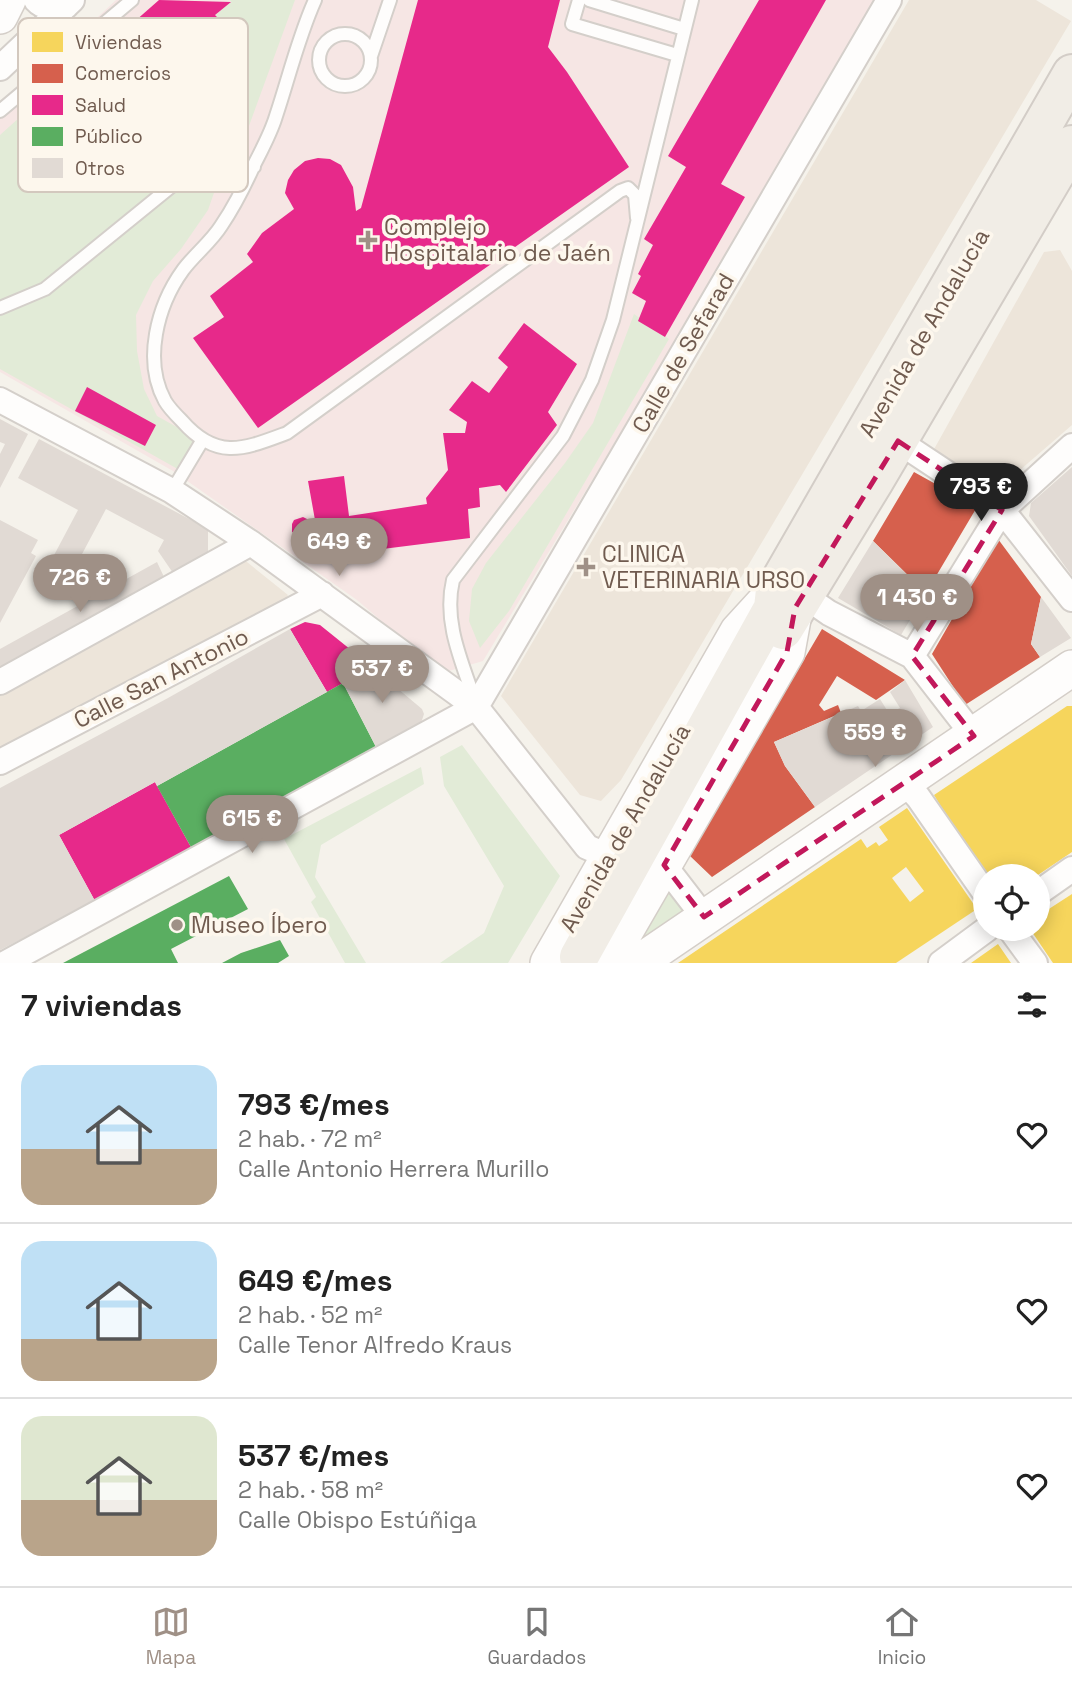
<!DOCTYPE html>
<html lang="es">
<head>
<meta charset="utf-8">
<style>
	:root { --surface:#fff; --page:#f6f6f6; --text:#222; --muted:#767676; --line:#e0e0e0; --accent:#9f9086 }
	body { margin:0; font-family:"Space Grotesk",sans-serif; background:var(--page); color:var(--text); height:100vh; display:flex; flex-direction:column; font-size:26px; white-space:nowrap }
	* { box-sizing:border-box; margin:0 }
	p { font-size:23px; color:var(--muted) }
	.icon { flex:none; width:38px; height:38px; fill:none; stroke:currentColor; stroke-width:2; stroke-linecap:round; stroke-linejoin:round }
	.map { position:relative; height:963px; overflow:hidden }
	.panel { display:flex; flex-direction:column; background:var(--surface); flex:1 }
	.panel>* { flex:none }
	.fabs { position:absolute; left:973px; top:864px; display:grid; gap:14px }
	.fabs a { display:grid; place-items:center; width:77px; height:77px; border-radius:50%; background:var(--surface); box-shadow:0 4px 18px #0003; font-size:35px }
	.price { position:absolute; translate:-50% -60px; padding:0 16px; border-radius:24px; background:var(--accent); color:#fff; font-size:23px; line-height:46px; filter:drop-shadow(0 2px 4px #0008) }
	.price::after { content:''; position:absolute; left:50%; top:42px; width:21px; height:16px; margin-left:-10px; background:inherit; clip-path:polygon(0 0,100% 0,50% 100%) }
	.price.selected { background:#222; color:#fff }
	ul { padding:0; list-style:none }
	li { display:flex; align-items:center; gap:21px; height:175px; padding:0 21px }
	li+li { border-top:2px solid var(--line) }
	li span { display:grid; place-items:center; flex:none; width:196px; height:140px; border-radius:21px; color:#555 }
	li>.icon { margin-inline-start:auto }
	span .icon { width:84px; height:84px; fill:#fffc; stroke-width:1 }
	li b { font-size:30px }
	h2 { display:flex; justify-content:space-between; align-items:center; height:84px; padding:0 21px; font-size:30px }
	.tab-bar { display:flex; justify-content:space-around; align-items:center; height:98px; border-top:2px solid var(--line); background:var(--surface); font-size:19px; color:var(--muted) }
	.tab-bar a { display:grid; justify-items:center; gap:4px }
	.tab-bar .selected { color:var(--accent) }
	.map>svg:first-child { display:block }
	.residential { fill:#ede5da }
	.medical { fill:#f6e6e4 }
	.green { fill:#e2ebd7 }
	.homes { fill:#f6d55c; fill-rule:evenodd }
	.shops { fill:#d6604d }
	.health { fill:#e7298a }
	.public { fill:#5aae61 }
	.building { fill:#e1dad4 }
	.lines { fill:none; stroke-linecap:round; stroke-linejoin:round }
	.lane-casing { stroke:#d4cfca; stroke-width:16 }
	.street-casing { stroke:#d4cfca; stroke-width:28 }
	.secondary-casing { stroke:#d4cec8; stroke-width:38 }
	.primary-casing { stroke:#d3cdc7; stroke-width:42 }
	.lane { stroke:#fefdfc; stroke-width:12 }
	.street { stroke:#fefdfc; stroke-width:24 }
	.secondary { stroke:#fefdfc; stroke-width:35 }
	.primary { stroke:#f1ede6; stroke-width:38 }
	.marked { fill:none; stroke:#c2185b; stroke-width:5; stroke-dasharray:14 9; stroke-linejoin:round }
	.poi-dot { fill:#9f9086; stroke:#fdf7ed; stroke-width:2.5 }
	.labels { text-anchor:middle; dominant-baseline:central; stroke-width:7; stroke-linejoin:round; paint-order:stroke }
	.poi-label { font-size:23px; fill:#705b4f; stroke:#fdf7ed; text-anchor:start }
	.street-label { font-size:23px; fill:#705b4f; stroke:#fdf7ed }
	.key { fill:#fdf7ed; stroke:#d3c8be; stroke-width:2 }
	.key-label { font-size:19px; fill:#705b4f }
</style>
</head>
<body>
<div class="map">
<svg width="1072" height="963" viewBox="0 0 1072 963">
	<rect width="100%" height="100%" fill="#f5f2eb"/>
	<path class="residential" d="M 909,0 L 1036,0 L 1071,21 L 621,780 L 601,801 L 580,795 L 501,696 Z
		M 1060,250 L 1072,271 L 1072,425 L 998,489 L 933,451 L 1044,252 Z
		M 242,558 L 288,595 L 283,603 L 0,752 L 0,692 Z"/>
	<path class="medical" d="M 116,0 L 882,0 L 483,661 L 442,673 L 357,600 L 173,471 L 0,372 L 0,109 Z"/>
	<path class="green" d="M 230,0 L 295,0 L 246,134 L 238,145 L 219,158 L 215,169 L 222,170 L 208,210 L 181,249 L 153,281 L 136,315 L 137,351 L 144,389 L 157,416 L 202,441 L 183,472 L 0,369 L 0,135 L 30,108 L 64,149 L 101,119 L 111,128 L 127,114 L 118,105 L 135,90 L 144,97 L 163,64 L 194,35 L 204,44 L 224,26 L 215,15 L 231,2 Z
		M 634,314 L 669,339 L 509,611 L 480,648 L 469,621 L 472,589 L 486,563 L 565,463 L 593,423 Z
		M 462,745 L 560,876 L 508,963 L 440,963 L 484,933 L 504,886 L 444,786 L 440,757 Z
		M 421,767 L 424,784 L 321,845 L 315,877 L 366,963 L 345,963 L 311,902 L 316,897 L 284,839 Z
		M 662,884 L 686,910 L 620,955 Z"/>
	<path class="homes" d="M 1067,706 L 1072,706 L 1072,852 L 1035,877 L 989,877 L 971,856 L 934,795 Z
		M 907,808 L 977,909 L 896,963 L 678,963 L 861,839 L 867,848 L 876,842 L 879,846 L 888,840 L 879,827 ZM 906,867 L 924,891 L 910,902 L 892,878 Z
		M 1072,894 L 1072,963 L 1053,963 L 1030,929 L 1038,929 L 1038,916 Z
		M 998,944 L 1011,963 L 971,963 Z"/>
	<path class="shops" d="M 914,472 L 977,507 L 926,593 L 873,541 Z
		M 998,539 L 1041,597 L 1031,644 L 1040,657 L 965,705 L 932,654 Z
		M 822,629 L 905,680 L 876,700 L 837,676 L 819,705 L 824,711 L 838,705 L 841,713 L 774,742 L 785,766 L 815,807 L 712,877 L 689,855 Z"/>
	<path class="health" d="M 159,0 L 231,2 L 215,15 L 225,25 L 203,44 L 194,35 L 163,64 L 173,74 L 144,97 L 135,90 L 118,105 L 127,114 L 110,129 L 101,119 L 69,145 L 35,109 Z
		M 418,0 L 560,0 L 548,47 L 567,72 L 629,167 L 258,428 L 193,338 L 224,317 L 210,296 L 253,262 L 247,254 L 262,233 L 294,209 L 285,193 L 288,180 L 294,170 L 305,161 L 318,158 L 330,159 L 341,165 L 353,187 L 356,211 L 361,208 Z
		M 759,0 L 826,0 L 721,184 L 745,197 L 665,337 L 638,321 L 646,301 L 632,293 L 641,276 L 638,274 L 653,245 L 644,239 L 686,167 L 668,156 Z
		M 524,323 L 577,364 L 548,412 L 557,425 L 506,492 L 500,485 L 479,488 L 480,507 L 468,509 L 470,538 L 319,557 L 316,528 L 311,529 L 305,536 L 292,532 L 292,524 L 294,520 L 303,517 L 311,521 L 315,520 L 308,481 L 344,476 L 349,516 L 427,504 L 426,498 L 448,470 L 443,433 L 465,433 L 467,422 L 449,410 L 472,381 L 489,393 L 508,367 L 498,358 Z
		M 87,387 L 156,425 L 145,446 L 75,411 Z
		M 305,622 L 320,625 L 366,662 L 343,683 L 327,692 L 290,629 Z
		M 155,782 L 192,849 L 95,901 L 59,835 Z"/>
	<path class="public" d="M 343,683 L 376,747 L 192,849 L 157,786 Z
		M 229,876 L 248,909 L 171,949 L 178,963 L 63,963 Z
		M 280,940 L 289,956 L 278,963 L 222,963 L 241,953 Z"/>
	<path class="building" d="M 0,419 L 28,434 L 0,488 L 0,454 L 5,444 L 0,442 Z
		M 39,439 L 208,529 L 208,554 L 173,573 L 158,551 L 164,540 L 106,509 L 65,586 L 44,574 L 78,510 L 18,478 Z
		M 1072,467 L 1072,576 L 1029,516 L 1031,503 Z
		M 0,520 L 38,540 L 31,553 L 36,556 L 0,623 Z
		M 873,541 L 926,593 L 901,635 L 838,598 Z
		M 157,562 L 164,577 L 0,668 L 0,649 Z
		M 1041,597 L 1071,638 L 1040,657 L 1031,644 Z
		M 290,629 L 327,692 L 157,786 L 155,782 L 59,835 L 95,901 L 0,950 L 0,788 L 168,698 Z
		M 366,662 L 422,709 L 424,714 L 421,723 L 376,747 L 343,683 Z
		M 905,680 L 933,727 L 815,807 L 785,766 L 774,742 L 858,706 L 861,711 L 880,699 L 890,715 L 892,714 L 895,718 L 901,714 L 898,709 L 900,708 L 890,692 Z"/>
	<g class="lines">
		<defs>
			<path id="lane" d="M 315,0 C 298,38 289,77 276,116 C 271,133 262,149 254,165 C 245,185 234,207 221,226 C 211,242 194,255 183,270 C 157,306 143,361 165,401 C 169,408 176,415 182,421 C 217,461 244,449 287,433 L 620,191 L 628,188 L 635,195 L 637,218
				M 579,0 L 572,24 L 677,55
				M 589,0 L 684,29
				M319 60a26 26 0 1 1 52 0a26 26 0 1 1-52 0Z
				M 371,56 L 390,0
				M 0,111 L 132,0
				M 0,308 L 45,289 L 195,167 L 222,170 L 254,167
				M 172,491 L 202,441
				M 475,701 C 462,662 443,622 453,580 L 563,436 L 592,380 L 613,320 L 692,0"/>
			<path id="street" d="M 36,0 C 43,8 57,9 66,6
				M 0,68 L 72,0
				M 0,400 L 172,491 L 251,543 L 476,707 L 587,847 L 608,856
				M 898,441 L 1002,510 L 1072,599
				M 803,595 L 829,613 L 912,656 L 974,736
				M 912,656 L 1002,510 L 1072,446
				M 0,682 L 251,543
				M 0,762 L 322,594
				M 905,783 L 918,797 L 985,893
				M 664,865 L 704,917
				M 1038,893 L 1072,869
				M 1010,929 L 1035,963
				M 6,963 L 476,707 L 889,0
				M 941,963 L 987,929"/>
			<path id="secondary" d="M 0,16 L 8,0
				M 548,963 L 738,631 L 770,596
				M 607,963 L 787,652 L 795,608
				M 638,963 L 1072,668"/>
			<path id="primary" d="M 783,630 L 874,481 L 1072,145
				M 579,957 L 773,608 L 775,590 L 1072,74"/>
		</defs>
		<use href="#lane" class="lane-casing"/>
		<use href="#street" class="street-casing"/>
		<use href="#secondary" class="secondary-casing"/>
		<use href="#primary" class="primary-casing"/>
		<use href="#lane" class="lane"/>
		<use href="#street" class="street"/>
		<use href="#secondary" class="secondary"/>
		<use href="#primary" class="primary"/>
	</g>
	<path class="marked" d="M 898,441 L 1002,510 L 912,656 L 974,736 L 704,917 L 664,865 L 787,652 L 795,608 Z"/>
	<g class="poi-dot">
		<path d="M364.5 229.5h7v7h7v7h-7v7h-7v-7h-7v-7h7z"/>
		<path d="M582.5 556.5h7v7h7v7h-7v7h-7v-7h-7v-7h7z"/>
		<circle cx="177" cy="925" r="7"/>
	</g>
	<g class="labels">
		<g class="poi-label">
			<text x="384" y="227">Complejo<tspan x="384" dy="26">Hospitalario de Jaén</tspan></text>
			<text x="602" y="554">CLINICA<tspan x="602" dy="26">VETERINARIA URSO</tspan></text>
			<text x="191" y="925">Museo Íbero</text>
		</g>
		<g class="street-label">
			<text transform="translate(924 333) rotate(-60)">Avenida de Andalucía</text>
			<text transform="translate(683 353) rotate(-60)">Calle de Sefarad</text>
			<text transform="translate(161 678) rotate(-27)">Calle San Antonio</text>
			<text transform="translate(625 828) rotate(-60)">Avenida de Andalucía</text>
		</g>
	</g>
	<rect x="18" y="18" width="230" height="174" rx="10" class="key"/>
	<rect x="32" y="32" width="31" height="20" fill="#f6d55c"/>
	<rect x="32" y="64" width="31" height="19" fill="#d6604d"/>
	<rect x="32" y="95" width="31" height="20" fill="#e7298a"/>
	<rect x="32" y="127" width="31" height="19" fill="#5aae61"/>
	<rect x="32" y="158" width="31" height="20" fill="#e1dad4"/>
	<g class="key-label">
		<text x="75" y="49">Viviendas</text>
		<text x="75" y="80">Comercios</text>
		<text x="75" y="112">Salud</text>
		<text x="75" y="143">Público</text>
		<text x="75" y="175">Otros</text>
	</g>
</svg>
<div class="fabs">
<a><svg class="icon" aria-label="locate" viewBox="0 0 24 24"><circle cx="12" cy="12" r="6"/><path d="M12 2v4M12 18v4M2 12h4M18 12h4"/></svg></a>
</div>
<b class="price selected" style="left:981px;top:523px">793 €</b>
<b class="price" style="left:339px;top:578px">649 €</b>
<b class="price" style="left:80px;top:614px">726 €</b>
<b class="price" style="left:917px;top:634px">1 430 €</b>
<b class="price" style="left:382px;top:705px">537 €</b>
<b class="price" style="left:875px;top:769px">559 €</b>
<b class="price" style="left:252px;top:855px">615 €</b>
</div>
<section class="panel">
<h2>7 viviendas<svg class="icon" aria-label="filters" viewBox="0 0 24 24"><path d="M4 7h16M4 17h16"/><circle cx="9" cy="7" r="2"/><circle cx="15" cy="17" r="2"/></svg></h2>
<ul>
<li><span style="background:linear-gradient(#bfe0f5 60%,#b9a48a 0)"><svg class="icon" aria-label="home" viewBox="0 0 24 24"><path d="M3 11l9-7 9 7M6 9v11h12V9"/></svg></span><div><b>793 €/mes</b><p>2 hab. · 72 m²</p><p>Calle Antonio Herrera Murillo</p></div><svg class="icon" aria-label="heart" viewBox="0 0 24 24"><path d="M12 20l-8-8c-3-5 5-10 8-4 3-6 11-1 8 4z"/></svg></li>
<li><span style="background:linear-gradient(#bfe0f5 70%,#b9a48a 0)"><svg class="icon" aria-label="home" viewBox="0 0 24 24"><path d="M3 11l9-7 9 7M6 9v11h12V9"/></svg></span><div><b>649 €/mes</b><p>2 hab. · 52 m²</p><p>Calle Tenor Alfredo Kraus</p></div><svg class="icon" aria-label="heart" viewBox="0 0 24 24"><path d="M12 20l-8-8c-3-5 5-10 8-4 3-6 11-1 8 4z"/></svg></li>
<li><span style="background:linear-gradient(#dfe7d0 60%,#b9a48a 0)"><svg class="icon" aria-label="home" viewBox="0 0 24 24"><path d="M3 11l9-7 9 7M6 9v11h12V9"/></svg></span><div><b>537 €/mes</b><p>2 hab. · 58 m²</p><p>Calle Obispo Estúñiga</p></div><svg class="icon" aria-label="heart" viewBox="0 0 24 24"><path d="M12 20l-8-8c-3-5 5-10 8-4 3-6 11-1 8 4z"/></svg></li>
</ul>
</section>
<nav class="tab-bar">
<a class="selected"><svg class="icon" aria-label="map" viewBox="0 0 24 24"><path d="M3 6l6-2 6 2 6-2v14l-6 2-6-2-6 2zM9 4v14M15 6v14"/></svg>Mapa</a>
<a><svg class="icon" aria-label="saved" viewBox="0 0 24 24"><path d="M7 4h10v16l-5-4-5 4z"/></svg>Guardados</a>
<a><svg class="icon" aria-label="home" viewBox="0 0 24 24"><path d="M3 11l9-7 9 7M6 9v11h12V9"/></svg>Inicio</a>
</nav>
</body>
</html>
